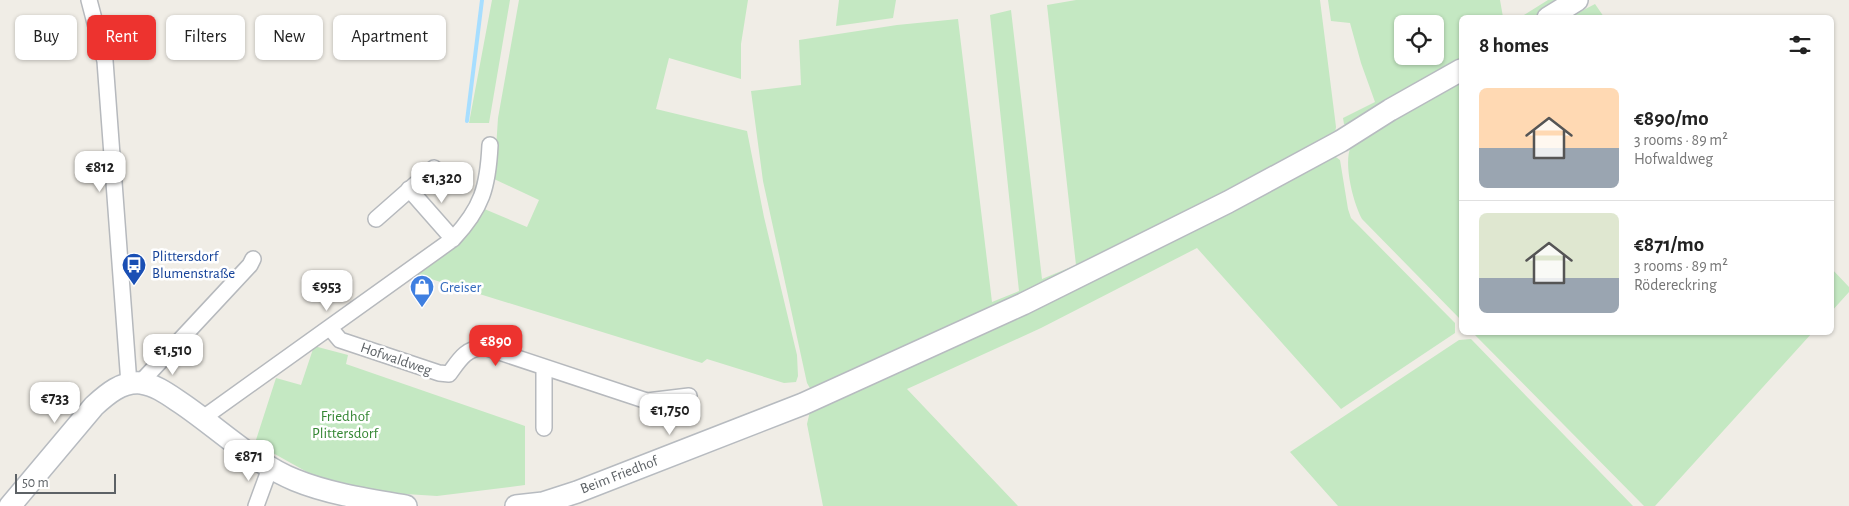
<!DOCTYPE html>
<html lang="en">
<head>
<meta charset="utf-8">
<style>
	:root { --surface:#fff; --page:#f6f6f6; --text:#222; --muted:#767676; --line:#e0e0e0; --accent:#ed332f }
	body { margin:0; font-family:"Alegreya Sans",sans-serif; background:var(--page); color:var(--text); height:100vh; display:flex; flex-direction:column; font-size:19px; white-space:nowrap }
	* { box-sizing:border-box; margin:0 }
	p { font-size:16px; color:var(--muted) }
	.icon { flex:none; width:28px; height:28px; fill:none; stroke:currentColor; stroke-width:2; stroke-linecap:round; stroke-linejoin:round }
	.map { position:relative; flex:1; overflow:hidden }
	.drawer { position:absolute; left:1459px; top:15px; width:375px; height:320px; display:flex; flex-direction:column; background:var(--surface); border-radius:8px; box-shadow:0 1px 4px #0004 }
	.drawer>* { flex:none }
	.guide { position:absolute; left:15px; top:15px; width:475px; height:45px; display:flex; gap:10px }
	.buttons { position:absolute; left:1394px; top:15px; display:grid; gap:10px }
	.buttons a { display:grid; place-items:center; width:50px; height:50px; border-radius:8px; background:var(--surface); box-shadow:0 1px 4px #0004; font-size:25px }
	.scale { position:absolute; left:15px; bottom:12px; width:101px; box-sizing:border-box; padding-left:5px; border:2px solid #5d6266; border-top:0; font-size:14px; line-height:18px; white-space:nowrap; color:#5d6266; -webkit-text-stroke:4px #fff; paint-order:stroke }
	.price { position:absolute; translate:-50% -42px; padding:0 11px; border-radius:10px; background:#fff; color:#222; font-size:16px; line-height:32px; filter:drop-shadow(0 1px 2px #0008) }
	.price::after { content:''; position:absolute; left:50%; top:30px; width:15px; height:11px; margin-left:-8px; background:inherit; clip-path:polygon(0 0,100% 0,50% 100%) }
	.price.current { background:var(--accent); color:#fff }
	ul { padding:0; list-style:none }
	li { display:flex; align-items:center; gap:15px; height:125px; padding:0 20px }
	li+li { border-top:1px solid var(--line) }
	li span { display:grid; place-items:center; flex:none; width:140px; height:100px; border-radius:8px; color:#555 }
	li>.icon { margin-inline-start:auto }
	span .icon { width:60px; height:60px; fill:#fffc; stroke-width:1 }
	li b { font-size:21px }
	h2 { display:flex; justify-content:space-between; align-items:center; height:60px; padding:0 20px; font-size:21px }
	.pill { padding:0 18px; border-radius:8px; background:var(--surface); box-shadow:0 1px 4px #0004; font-size:18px; line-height:45px }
	.pill.current { background:var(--accent); color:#fff }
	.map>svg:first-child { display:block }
	.green { fill:#c4e8c2; fill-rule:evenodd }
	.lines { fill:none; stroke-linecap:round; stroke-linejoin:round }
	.stream { stroke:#a7deff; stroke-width:4 }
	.street-casing { stroke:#b6b9bd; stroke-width:18 }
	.secondary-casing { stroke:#b7bbc0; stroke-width:24 }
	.street { stroke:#fff; stroke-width:15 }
	.secondary { stroke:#fff; stroke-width:21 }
	.labels { text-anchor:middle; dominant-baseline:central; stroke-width:5; stroke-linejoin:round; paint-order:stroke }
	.transit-label { font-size:15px; fill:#164399; stroke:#fff; text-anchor:start }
	.shop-label { font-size:15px; fill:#366cbe; stroke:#fff; text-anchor:start }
	.street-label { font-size:15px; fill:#5d6266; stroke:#fff }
	.park-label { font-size:15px; fill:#358734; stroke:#fff }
</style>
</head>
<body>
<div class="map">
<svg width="1849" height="506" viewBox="0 0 1849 506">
	<rect width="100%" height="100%" fill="#f0ede6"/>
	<path class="green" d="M 492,0 L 510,0 L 489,123 L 469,123 Z
		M 519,0 L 748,0 L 741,44 L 741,79 L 669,58 L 656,109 L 747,131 L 764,217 L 797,355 L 798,376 L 796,382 L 784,383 L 707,359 L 702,363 L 415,274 L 482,208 L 527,227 L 539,200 L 494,179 L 498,118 Z
		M 839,0 L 896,0 L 893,18 L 836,26 Z
		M 1076,0 L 1320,0 L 1336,127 L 1335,133 L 1331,138 L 1076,270 L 811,390 L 807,383 L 763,181 L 751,91 L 801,85 L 799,40 L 897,25 L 958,19 L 992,302 L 1019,291 L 990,15 L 1011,10 L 1042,279 L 1076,265 L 1047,5 Z
		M 1328,0 L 1500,0 L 1503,17 L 1461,18 L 1461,63 L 1350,128 L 1344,124 L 1343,118 L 1375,102 L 1361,63 L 1350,23 L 1331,21 ZM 1402,24 L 1435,24 L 1435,56 L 1402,56 Z
		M 1548,0 L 1567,0 L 1538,17 L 1519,18 Z
		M 1595,4 L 1604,17 L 1570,17 Z
		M 1461,81 L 1461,320 L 1362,219 C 1353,202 1343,163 1351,146 Z
		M 1333,155 L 1340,160 L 1348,209 L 1351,218 L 1455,323 L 1455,333 L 1341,409 L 1197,248 L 1041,328 L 907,389 L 1018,506 L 823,506 L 807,424 L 810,411 Z
		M 1831,268 L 1849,287 L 1849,292 L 1831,312 Z
		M 1473,333 L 1812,333 L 1655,506 L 1644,506 Z
		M 1471,339 L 1633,506 L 1338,506 L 1290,452 L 1459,340 Z
		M 314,346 L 348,355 L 346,364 L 525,426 L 525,485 L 437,496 L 374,492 L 316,477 L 255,443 L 276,378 L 301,385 Z"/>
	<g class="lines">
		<path class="stream" d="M 467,121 L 482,0"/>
		<defs>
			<path id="street" d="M 89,0 L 105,61 L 129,384
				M 409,189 L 453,239
				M 376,219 L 434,168
				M 330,328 L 340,340 L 439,373 L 449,374 C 460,359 465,349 484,347 L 647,401 L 689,396
				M 140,383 L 250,265 L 253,259
				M 203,418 L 453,239 C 482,208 488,187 490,145
				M 544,428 L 544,367
				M 256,506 L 270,468"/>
			<path id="secondary" d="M 1548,18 L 1577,0
				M 10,506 L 94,406 C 107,394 122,381 141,383 C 156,385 169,395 181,403 C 218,428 255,464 295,480 C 329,494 370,500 406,506
				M 516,506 L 543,503 L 577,492 L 803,404 L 1023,304 L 1228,202 L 1341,141 L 1390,110 L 1461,70"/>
		</defs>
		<use href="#street" class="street-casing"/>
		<use href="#secondary" class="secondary-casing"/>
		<use href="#street" class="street"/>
		<use href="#secondary" class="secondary"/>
	</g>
	<defs>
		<symbol id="bus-pin" viewBox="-11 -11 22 30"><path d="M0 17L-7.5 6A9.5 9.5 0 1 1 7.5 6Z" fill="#1a4fb4" stroke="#fff"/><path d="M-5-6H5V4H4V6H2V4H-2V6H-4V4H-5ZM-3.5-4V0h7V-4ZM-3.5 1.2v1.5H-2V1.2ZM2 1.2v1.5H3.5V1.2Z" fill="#fff"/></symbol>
		<symbol id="shop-pin" viewBox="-11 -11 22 30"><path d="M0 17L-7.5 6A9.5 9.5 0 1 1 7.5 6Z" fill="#3f7fe0" stroke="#fff"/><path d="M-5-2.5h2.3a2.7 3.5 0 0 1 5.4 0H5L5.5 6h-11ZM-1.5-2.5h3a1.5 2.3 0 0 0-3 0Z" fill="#fff"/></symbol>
	</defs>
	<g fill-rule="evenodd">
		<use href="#bus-pin" x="120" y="251" width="28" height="38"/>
		<use href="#shop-pin" x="408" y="273" width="28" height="38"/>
	</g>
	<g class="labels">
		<g class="transit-label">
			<text x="152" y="256">Plittersdorf<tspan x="152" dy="17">Blumenstraße</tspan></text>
		</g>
		<g class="shop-label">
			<text x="440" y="287">Greiser</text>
		</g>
		<g class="street-label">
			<text transform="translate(396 359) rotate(19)">Hofwaldweg</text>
			<text transform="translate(619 475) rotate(-21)">Beim Friedhof</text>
		</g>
		<g class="park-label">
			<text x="345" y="416">Friedhof<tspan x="345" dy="17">Plittersdorf</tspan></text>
		</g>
	</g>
</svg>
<div class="buttons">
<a><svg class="icon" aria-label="locate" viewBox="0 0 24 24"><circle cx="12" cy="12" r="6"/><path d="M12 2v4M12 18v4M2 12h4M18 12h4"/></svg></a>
</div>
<div class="scale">50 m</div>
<b class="price" style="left:100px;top:193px">€812</b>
<b class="price" style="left:442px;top:204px">€1,320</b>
<b class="price" style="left:327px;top:312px">€953</b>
<b class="price current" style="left:496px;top:367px">€890</b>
<b class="price" style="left:173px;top:376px">€1,510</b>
<b class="price" style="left:55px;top:424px">€733</b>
<b class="price" style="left:670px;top:436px">€1,750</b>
<b class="price" style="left:249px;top:482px">€871</b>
<div class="guide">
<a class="pill">Buy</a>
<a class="pill current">Rent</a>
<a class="pill">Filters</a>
<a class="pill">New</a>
<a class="pill">Apartment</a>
</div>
<section class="drawer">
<h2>8 homes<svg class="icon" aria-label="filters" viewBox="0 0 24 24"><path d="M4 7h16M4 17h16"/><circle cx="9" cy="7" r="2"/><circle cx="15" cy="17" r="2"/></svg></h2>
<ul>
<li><span style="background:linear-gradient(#ffd9b3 60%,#9aa5b1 0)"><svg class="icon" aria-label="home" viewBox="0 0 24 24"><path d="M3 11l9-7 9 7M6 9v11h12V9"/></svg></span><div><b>€890/mo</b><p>3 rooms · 89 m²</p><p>Hofwaldweg</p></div></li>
<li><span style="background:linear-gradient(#dfe7d0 65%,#9aa5b1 0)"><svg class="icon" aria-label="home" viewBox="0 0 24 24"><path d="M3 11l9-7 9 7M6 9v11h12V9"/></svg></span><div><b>€871/mo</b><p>3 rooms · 89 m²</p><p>Rödereckring</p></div></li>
</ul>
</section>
</div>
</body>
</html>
